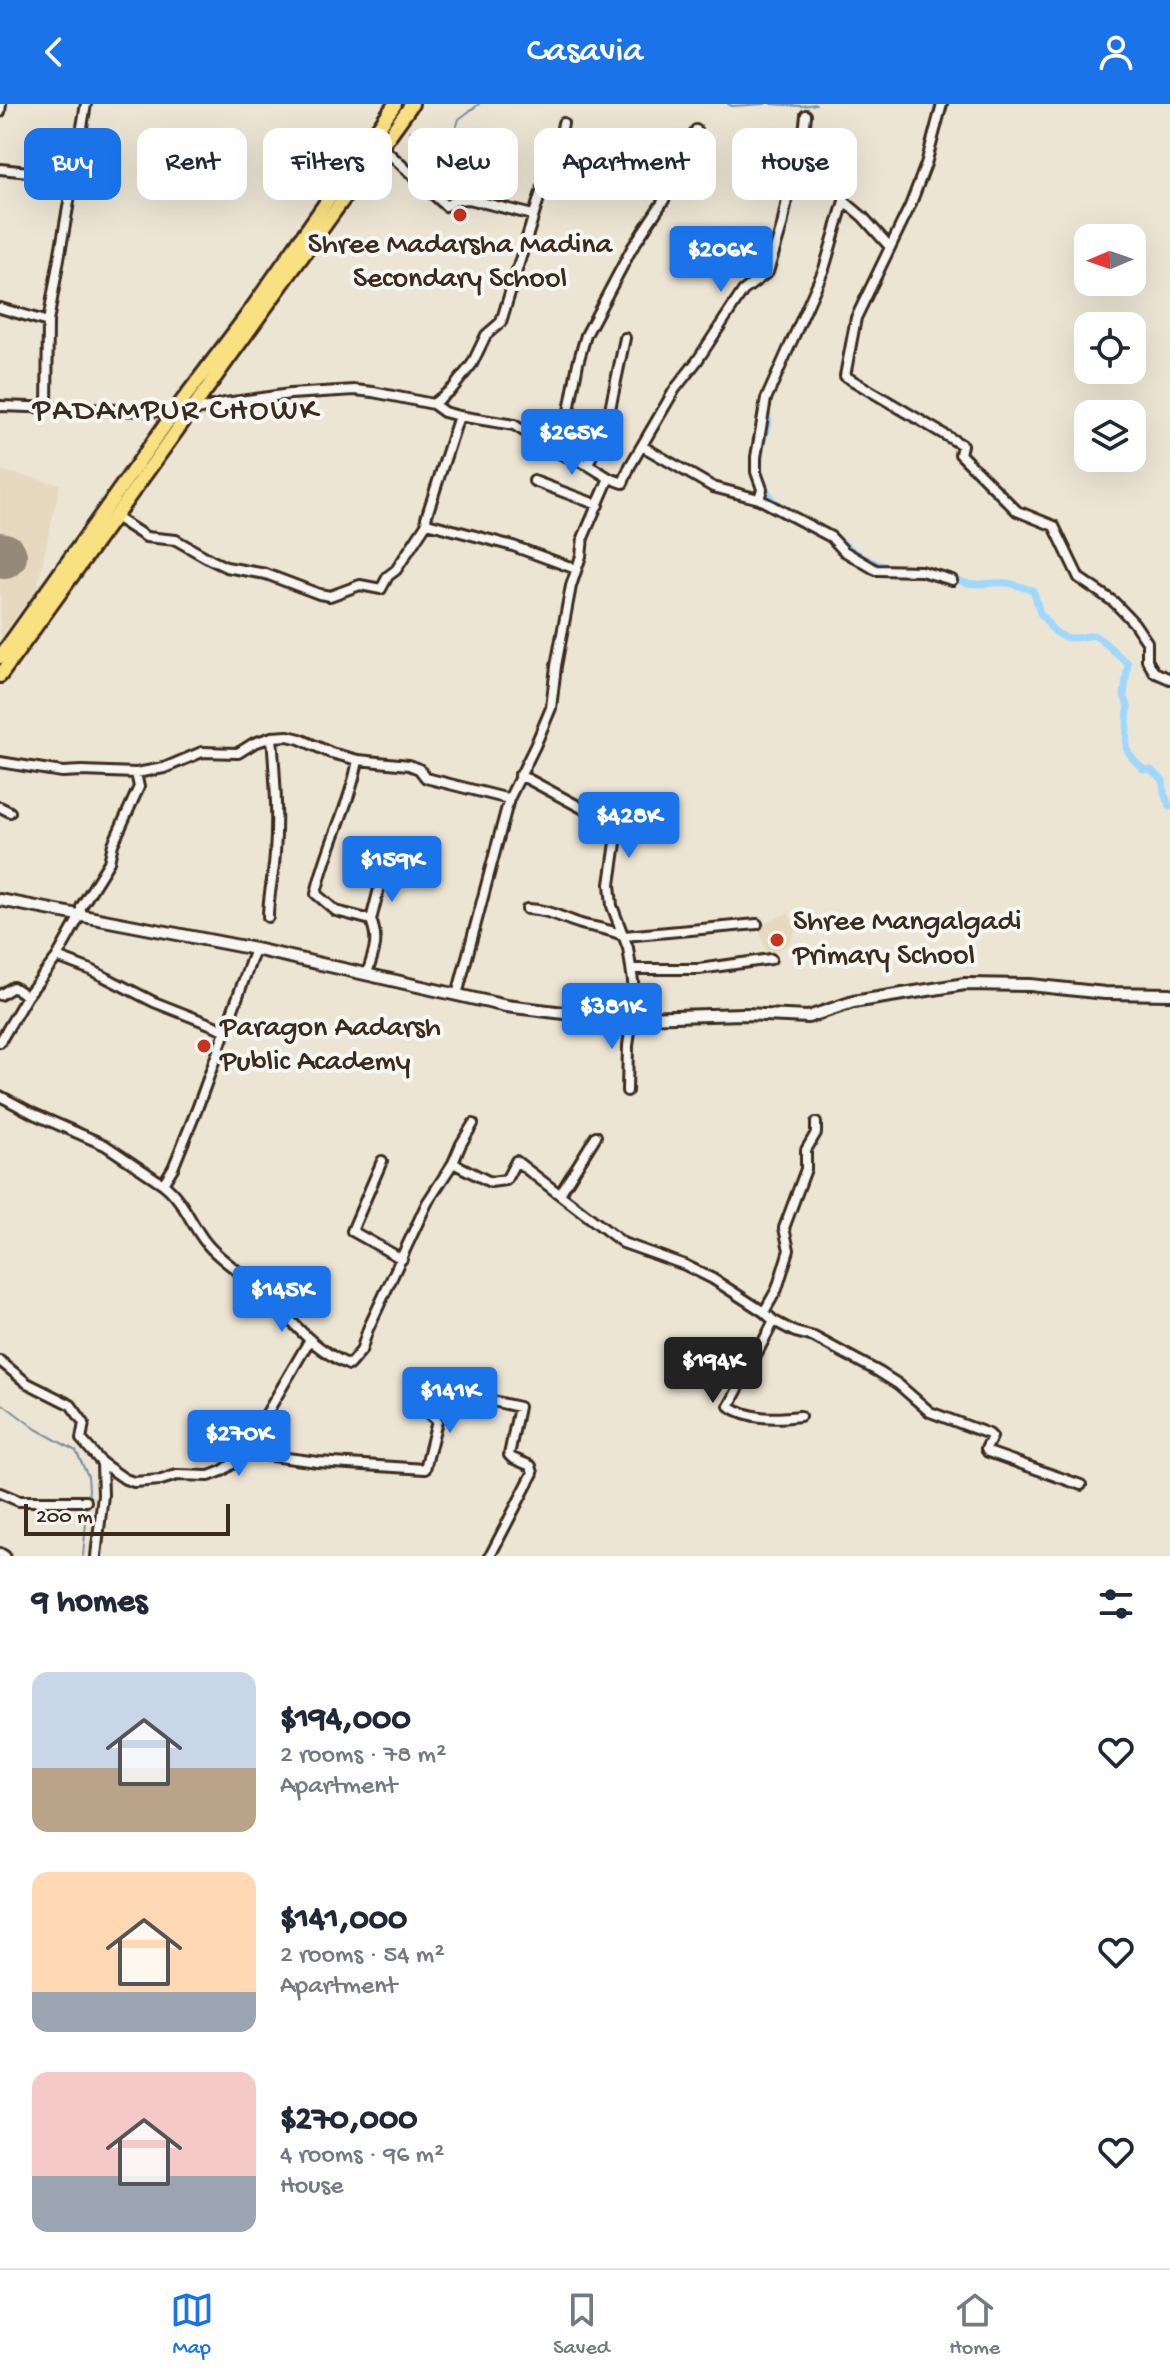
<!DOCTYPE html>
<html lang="en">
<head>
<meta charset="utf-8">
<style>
	:root { --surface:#fff; --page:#f6f6f7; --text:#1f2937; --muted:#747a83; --line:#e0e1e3; --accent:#1a73e8 }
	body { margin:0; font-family:"Gochi Hand",sans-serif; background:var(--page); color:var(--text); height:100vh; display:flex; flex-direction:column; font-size:30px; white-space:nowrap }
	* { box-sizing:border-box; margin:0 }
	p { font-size:26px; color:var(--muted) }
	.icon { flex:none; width:44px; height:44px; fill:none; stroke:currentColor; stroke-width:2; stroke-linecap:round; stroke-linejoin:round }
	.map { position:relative; height:1452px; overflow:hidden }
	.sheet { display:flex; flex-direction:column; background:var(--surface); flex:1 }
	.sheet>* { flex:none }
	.top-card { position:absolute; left:24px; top:24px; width:1122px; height:72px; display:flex; gap:16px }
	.needle { width:52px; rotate:268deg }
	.buttons { position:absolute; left:1074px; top:120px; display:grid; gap:16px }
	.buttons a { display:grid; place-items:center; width:72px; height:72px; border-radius:16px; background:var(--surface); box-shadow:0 8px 32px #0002; font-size:40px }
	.scale { position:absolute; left:24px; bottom:20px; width:206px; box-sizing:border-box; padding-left:8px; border:4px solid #3b2a1e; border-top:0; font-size:22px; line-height:28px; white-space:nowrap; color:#3b2a1e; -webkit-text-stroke:6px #f6f6f2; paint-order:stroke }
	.price { position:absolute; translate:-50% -68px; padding:0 18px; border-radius:8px; background:var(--accent); color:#fff; font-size:26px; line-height:52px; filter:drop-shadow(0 2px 4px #0008) }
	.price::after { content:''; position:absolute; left:50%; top:48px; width:24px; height:18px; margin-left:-12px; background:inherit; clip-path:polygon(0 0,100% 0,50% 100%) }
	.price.current { background:#222; color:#fff }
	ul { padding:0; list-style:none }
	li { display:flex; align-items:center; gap:24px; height:200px; padding:0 32px }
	li span { display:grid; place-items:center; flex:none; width:224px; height:160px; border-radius:16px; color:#555 }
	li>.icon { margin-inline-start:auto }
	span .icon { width:96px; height:96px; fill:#fffc; stroke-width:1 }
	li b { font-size:34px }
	h2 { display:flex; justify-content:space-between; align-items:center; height:96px; padding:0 32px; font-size:34px }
	.pill { padding:0 28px; border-radius:16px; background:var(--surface); box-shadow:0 8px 32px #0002; font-size:28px; line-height:72px }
	.pill.current { background:var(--accent); color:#fff }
	header { display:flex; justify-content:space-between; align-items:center; height:104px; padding:0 32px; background:var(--accent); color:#fff; font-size:36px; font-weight:600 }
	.tab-bar { display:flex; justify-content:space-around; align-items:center; height:112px; border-top:2px solid var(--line); background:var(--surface); font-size:22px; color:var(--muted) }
	.tab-bar a { display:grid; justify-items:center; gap:4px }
	.tab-bar .current { color:var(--accent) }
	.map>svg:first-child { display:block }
	.built { fill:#e6d9bf }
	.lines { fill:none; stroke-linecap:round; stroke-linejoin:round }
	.stream { stroke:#7792a5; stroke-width:2 }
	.canal { stroke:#9fd8ff; stroke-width:7 }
	.runway { stroke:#948879; stroke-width:46 }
	.minor-casing { stroke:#3b2a1e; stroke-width:14 }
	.tertiary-casing { stroke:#3b2a1e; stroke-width:16 }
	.primary-casing { stroke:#3b2a1e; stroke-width:18 }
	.minor { stroke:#f6f6f2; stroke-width:8 }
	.tertiary { stroke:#f6f6f2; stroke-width:10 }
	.primary { stroke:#f9e181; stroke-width:12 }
	.poi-dot { fill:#c8321e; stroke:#f6f6f2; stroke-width:3 }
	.labels { text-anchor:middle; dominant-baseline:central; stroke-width:8; stroke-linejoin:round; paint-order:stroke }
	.poi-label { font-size:30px; fill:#3b2a1e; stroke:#f6f6f2; text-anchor:start }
	.neighbourhood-label { font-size:32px; letter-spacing:2px; fill:#3b2a1e; stroke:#f6f6f2 }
</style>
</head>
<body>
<header><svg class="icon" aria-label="back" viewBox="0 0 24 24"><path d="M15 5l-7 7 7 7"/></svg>Casavia<svg class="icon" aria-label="person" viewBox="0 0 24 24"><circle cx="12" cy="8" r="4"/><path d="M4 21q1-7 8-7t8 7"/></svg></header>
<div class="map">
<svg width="1170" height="1452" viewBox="0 0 1170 1452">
	<rect width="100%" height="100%" fill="#ede5d4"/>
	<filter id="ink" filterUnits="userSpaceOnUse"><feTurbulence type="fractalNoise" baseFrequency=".0125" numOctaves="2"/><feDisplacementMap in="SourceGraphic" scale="16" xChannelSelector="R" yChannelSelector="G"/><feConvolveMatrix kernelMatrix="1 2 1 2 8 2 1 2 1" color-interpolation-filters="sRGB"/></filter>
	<g filter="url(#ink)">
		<path class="built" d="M 0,366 L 60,380 L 37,484 L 2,533 L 0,532 Z
			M 788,809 L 796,825 L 790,839 L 768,853 L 758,822 Z"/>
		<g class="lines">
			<path class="stream" d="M 728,0 L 732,2 L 765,0
				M 771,0 L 801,2 L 816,0
				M 410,27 L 435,38 L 452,38 L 459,15 L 479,0
				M 0,1298 L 36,1325 L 76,1347 L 88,1372 L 89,1385 L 83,1452"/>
			<path class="canal" d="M 769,316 L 761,344 L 759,369 L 772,396 L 790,408
				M 833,430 C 849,445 868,460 890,463
				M 949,472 C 975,486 982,477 1008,479 C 1016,480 1024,485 1033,486 C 1036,493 1037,499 1039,506 C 1040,511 1043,512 1046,517 C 1059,537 1071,536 1093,531 C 1106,537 1115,550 1128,559 L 1124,591 L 1128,602 L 1126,644 L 1133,655 L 1143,665 L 1151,666 L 1163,676 L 1164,689 L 1170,703"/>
			<path class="runway" d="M 0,451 L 4,452"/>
			<defs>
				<path id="minor" d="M 942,0 L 926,60 L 910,102 L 856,214 L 845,272 L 962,341 L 960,350 L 1017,407 L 1054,422 L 1079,474 L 1114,498 L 1134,519 L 1147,538 L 1147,556 L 1154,568 L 1170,575
					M 0,8 L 1,0
					M 382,43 L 446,102 L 455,96 L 469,95 L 533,111
					M 0,65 L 29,68 L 41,57 L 74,69
					M 0,204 L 48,218
					M 433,300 L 453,284 L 472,260 L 486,231 L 501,218 L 544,78 L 558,58 L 558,47 L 563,19
					M 0,302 L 176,308
					M 47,303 L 48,218 L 86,0
					M 189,308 L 225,299 L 290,290 L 355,286 L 373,288 L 433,300 L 444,308 L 459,312 L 514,321 L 561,350 L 588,361 L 609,374 L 583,434 L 581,452 L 571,482 L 556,562 L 551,604 L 535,642 L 509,695 L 457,891
					M 642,342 L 713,383 L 759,395 L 831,433 L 844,447 L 876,466 L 921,467 L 952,476
					M 561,350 L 578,259 L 586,231 L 632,144 L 664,96 L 696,26
					M 588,361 L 609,310 L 625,234
					M 609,374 L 623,379 L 630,362 L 675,285 L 697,257 L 743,187 L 768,168 L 782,122 L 794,59 L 803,38 L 806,11
					M 534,377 L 598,401
					M 759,395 L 762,385 L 756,368 L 756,353 L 766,295 L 824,165 L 844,97 L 863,113 L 890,143
					M 115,413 L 146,433 L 176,436 L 211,456 L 226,463 L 266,470 L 319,490 L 330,492 L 360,481 L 381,485 L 388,472 L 396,466 L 427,419 L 513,442 L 576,465
					M 427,419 L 426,414 L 459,312
					M 358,656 C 350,701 326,743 316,790 L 336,807 L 371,816 C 380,839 373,849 367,870
					M 0,658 L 62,668 L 82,667 L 136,669 L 164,664 L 202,648 L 238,649 L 254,639 L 272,633 L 288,632 L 300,635 L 331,649 L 358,656 L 409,661 L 419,665 L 426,674 L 509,695
					M 519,672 L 528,675 L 595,711 L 634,724
					M 0,703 L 10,708
					M 619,718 L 610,780 L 612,802 L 628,844 L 633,877 L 634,898 L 628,942 L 627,987
					M 527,805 C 547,805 562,814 581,820 C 596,824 610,825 624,832 L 757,820
					M 268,813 C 268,791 274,771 275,749 C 278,711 275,672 272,633
					M 371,816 L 384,765 L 401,766
					M 57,853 L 91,866 L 154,898 L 225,926
					M 632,865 L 699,865 L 771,855
					M 0,891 L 13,883 L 27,892
					M 0,938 L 27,892 L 57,853 L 81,810 L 81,803 L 109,758 L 113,740 L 139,683 L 136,669
					M 0,992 L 34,1010 L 105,1041 L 163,1080 C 184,1096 191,1121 207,1140 C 222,1158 243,1169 260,1185 C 292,1215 306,1241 349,1261 L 361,1247 L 368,1225 L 427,1099 L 453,1059 L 461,1040 L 473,1020
					M 382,1057 L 352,1127 L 402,1155
					M 453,1059 L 490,1078 L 506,1076 L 516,1057 L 623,1139 L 685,1161 L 713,1175 L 764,1208 L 774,1217 L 795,1228 L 814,1233 L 879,1268 L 898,1280 L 930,1308 L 989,1330 L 992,1333 L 986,1345 L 988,1348 L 1081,1381
					M 163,1080 L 173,1064 L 197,1005 L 255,845
					M 560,1090 L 596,1032
					M 764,1208 L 777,1185 L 789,1146 L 784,1124 L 806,1065 L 806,1046 L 816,1029 L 816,1019
					M 774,1217 L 729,1302 C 751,1316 776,1315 800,1312
					M 0,1257 L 27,1279 L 71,1301 L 84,1319 L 81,1335 L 102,1359 L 103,1391 L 96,1452
					M 248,1349 L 318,1358 L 425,1365 L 437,1317 L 427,1308 L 428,1294 L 435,1284 L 519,1303 L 509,1351 L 512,1354 L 531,1362 L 533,1369 L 490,1452
					M 102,1359 L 125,1375 L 134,1378 L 161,1376 L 177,1371 L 209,1372 L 222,1367 L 248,1349 L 253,1333 L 309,1237
					M 0,1389 L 19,1397 L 86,1397
					M 0,1449 L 5,1452"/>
				<path id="tertiary" d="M 0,796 L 255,845 L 506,902 L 606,914 L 744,910 L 808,913 L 853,898 L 965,880 L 1030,881 L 1105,889 L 1170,890"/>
				<path id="primary" d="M 0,553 L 183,296 L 248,210 L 395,0
					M 0,572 L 412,0"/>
			</defs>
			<use href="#minor" class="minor-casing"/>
			<use href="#tertiary" class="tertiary-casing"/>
			<use href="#primary" class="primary-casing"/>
			<use href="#minor" class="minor"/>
			<use href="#tertiary" class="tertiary"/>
			<use href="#primary" class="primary"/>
		</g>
	</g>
	<g class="poi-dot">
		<circle cx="460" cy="111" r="8"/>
		<circle cx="777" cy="836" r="8"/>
		<circle cx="204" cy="942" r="8"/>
	</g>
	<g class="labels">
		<g class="poi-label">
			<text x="460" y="142" text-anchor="middle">Shree Madarsha Madina<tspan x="460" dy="34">Secondary School</tspan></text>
			<text x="793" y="819">Shree Mangalgadi<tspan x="793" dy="34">Primary School</tspan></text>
			<text x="220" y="925">Paragon Aadarsh<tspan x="220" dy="34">Public Academy</tspan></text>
		</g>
		<g class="neighbourhood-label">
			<text x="176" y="308">PADAMPUR CHOWK</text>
		</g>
	</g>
</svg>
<div class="buttons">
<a><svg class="needle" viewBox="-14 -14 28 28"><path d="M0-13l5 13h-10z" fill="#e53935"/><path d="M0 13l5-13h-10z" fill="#747a83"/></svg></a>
<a><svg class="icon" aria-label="locate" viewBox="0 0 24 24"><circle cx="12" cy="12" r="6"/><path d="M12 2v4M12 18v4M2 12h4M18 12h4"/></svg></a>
<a><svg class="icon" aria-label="layers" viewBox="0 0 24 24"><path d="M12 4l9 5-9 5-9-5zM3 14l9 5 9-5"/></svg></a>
</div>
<div class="scale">200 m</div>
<b class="price" style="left:721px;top:190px">$206K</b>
<b class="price" style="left:572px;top:373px">$265K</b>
<b class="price" style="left:629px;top:756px">$428K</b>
<b class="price" style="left:392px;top:800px">$159K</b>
<b class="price" style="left:612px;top:947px">$381K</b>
<b class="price" style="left:282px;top:1230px">$145K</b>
<b class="price current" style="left:713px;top:1301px">$194K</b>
<b class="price" style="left:450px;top:1331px">$141K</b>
<b class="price" style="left:239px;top:1374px">$270K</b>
<div class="top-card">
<a class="pill current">Buy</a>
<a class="pill">Rent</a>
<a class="pill">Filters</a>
<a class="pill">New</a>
<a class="pill">Apartment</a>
<a class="pill">House</a>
</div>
</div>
<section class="sheet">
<h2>9 homes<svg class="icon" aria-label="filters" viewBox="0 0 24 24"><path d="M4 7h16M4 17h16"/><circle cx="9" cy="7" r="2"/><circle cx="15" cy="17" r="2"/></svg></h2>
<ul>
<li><span style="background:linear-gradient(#c9d6e8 60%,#b9a48a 0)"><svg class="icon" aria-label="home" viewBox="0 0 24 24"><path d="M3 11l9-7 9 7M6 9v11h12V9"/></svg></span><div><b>$194,000</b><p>2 rooms · 78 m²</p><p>Apartment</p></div><svg class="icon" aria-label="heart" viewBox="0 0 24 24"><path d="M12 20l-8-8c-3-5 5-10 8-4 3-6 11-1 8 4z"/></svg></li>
<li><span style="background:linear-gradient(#ffd9b3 75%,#9aa5b1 0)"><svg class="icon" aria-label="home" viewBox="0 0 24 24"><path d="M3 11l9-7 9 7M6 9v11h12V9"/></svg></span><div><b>$141,000</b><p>2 rooms · 54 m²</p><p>Apartment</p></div><svg class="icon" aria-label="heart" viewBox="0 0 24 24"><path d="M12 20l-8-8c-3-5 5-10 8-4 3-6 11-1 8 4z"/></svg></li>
<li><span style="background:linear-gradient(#f6c9c9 65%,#9aa5b1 0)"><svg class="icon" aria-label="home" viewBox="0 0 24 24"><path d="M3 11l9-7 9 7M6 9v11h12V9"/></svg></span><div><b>$270,000</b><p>4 rooms · 96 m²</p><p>House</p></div><svg class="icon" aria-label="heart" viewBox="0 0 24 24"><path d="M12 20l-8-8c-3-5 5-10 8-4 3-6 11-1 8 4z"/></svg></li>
</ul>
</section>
<nav class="tab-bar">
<a class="current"><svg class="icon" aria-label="map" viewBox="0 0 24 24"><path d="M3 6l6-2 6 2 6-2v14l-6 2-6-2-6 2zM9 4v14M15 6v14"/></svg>Map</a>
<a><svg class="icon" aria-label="saved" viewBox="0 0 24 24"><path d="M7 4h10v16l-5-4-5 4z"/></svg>Saved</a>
<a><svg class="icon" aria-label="home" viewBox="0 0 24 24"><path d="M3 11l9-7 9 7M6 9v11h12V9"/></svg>Home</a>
</nav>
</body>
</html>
